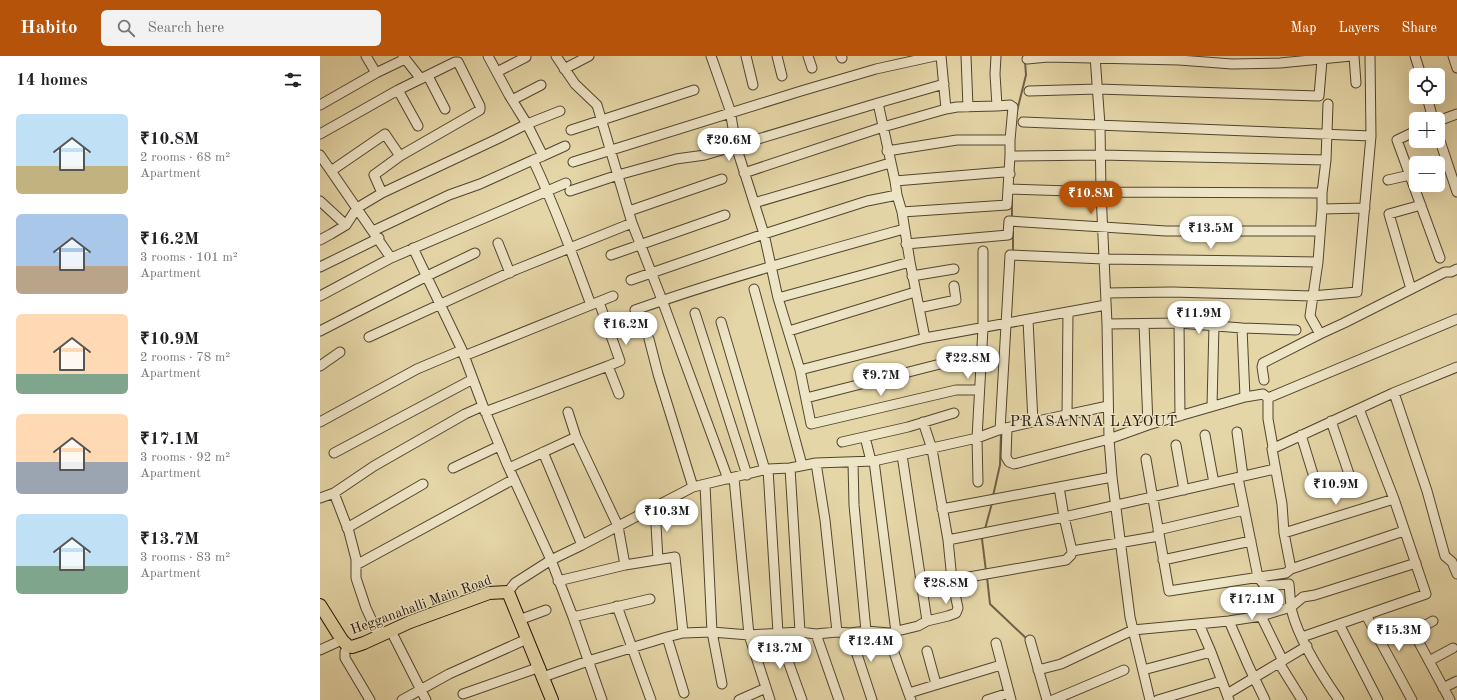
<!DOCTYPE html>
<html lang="en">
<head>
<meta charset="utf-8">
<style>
	:root { --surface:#fff; --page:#f2f2f2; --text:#202124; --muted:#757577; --accent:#b45309 }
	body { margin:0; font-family:"Old Standard TT",serif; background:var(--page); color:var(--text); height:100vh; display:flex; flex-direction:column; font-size:15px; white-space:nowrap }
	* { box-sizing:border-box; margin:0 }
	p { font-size:13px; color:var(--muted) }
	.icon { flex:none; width:22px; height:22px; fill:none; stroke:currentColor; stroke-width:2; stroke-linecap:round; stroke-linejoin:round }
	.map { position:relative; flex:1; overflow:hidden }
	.details { display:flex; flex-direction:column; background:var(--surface); width:320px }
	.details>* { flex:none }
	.controls { position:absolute; left:1089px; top:12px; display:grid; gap:8px }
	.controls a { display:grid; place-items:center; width:36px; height:36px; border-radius:6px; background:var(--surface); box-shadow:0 4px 16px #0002; font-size:20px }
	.price { position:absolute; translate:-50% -34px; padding:0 9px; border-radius:14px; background:#fff; color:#222; font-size:13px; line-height:26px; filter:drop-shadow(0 1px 2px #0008) }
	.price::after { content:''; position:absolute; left:50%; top:24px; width:12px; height:9px; margin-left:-6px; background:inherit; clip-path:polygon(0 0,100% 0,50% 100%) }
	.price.current { background:var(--accent); color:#fff }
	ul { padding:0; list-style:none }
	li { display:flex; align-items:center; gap:12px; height:100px; padding:0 16px }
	li span { display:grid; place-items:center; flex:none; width:112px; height:80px; border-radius:6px; color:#555 }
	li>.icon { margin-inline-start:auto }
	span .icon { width:48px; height:48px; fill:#fffc; stroke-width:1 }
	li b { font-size:17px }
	h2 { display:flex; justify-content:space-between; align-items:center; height:48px; padding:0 16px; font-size:17px }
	header { display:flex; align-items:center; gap:24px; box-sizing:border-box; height:56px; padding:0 20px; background:var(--accent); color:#fff }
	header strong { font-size:19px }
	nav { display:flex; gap:22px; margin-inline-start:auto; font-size:14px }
	.search { width:280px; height:36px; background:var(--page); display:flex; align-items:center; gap:10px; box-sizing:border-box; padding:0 14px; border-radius:6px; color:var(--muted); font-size:15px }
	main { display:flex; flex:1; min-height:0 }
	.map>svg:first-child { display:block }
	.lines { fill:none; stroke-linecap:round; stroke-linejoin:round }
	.stream { stroke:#6e6146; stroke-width:2 }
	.minor-casing { stroke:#51452e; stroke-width:11 }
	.major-casing { stroke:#201506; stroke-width:14 }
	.minor { stroke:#eee4c6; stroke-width:9 }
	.major { stroke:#e5d6a7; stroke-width:12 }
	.labels { text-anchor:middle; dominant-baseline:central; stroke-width:3; stroke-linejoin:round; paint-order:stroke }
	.street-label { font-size:14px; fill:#201506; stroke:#eee4c6 }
	.neighbourhood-label { font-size:15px; letter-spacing:1px; fill:#201506; stroke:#eee4c6 }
</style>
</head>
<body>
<header>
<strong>Habito</strong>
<div class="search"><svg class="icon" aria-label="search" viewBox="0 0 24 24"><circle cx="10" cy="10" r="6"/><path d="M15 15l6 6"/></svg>Search here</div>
<nav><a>Map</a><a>Layers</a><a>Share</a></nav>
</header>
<main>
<section class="details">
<h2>14 homes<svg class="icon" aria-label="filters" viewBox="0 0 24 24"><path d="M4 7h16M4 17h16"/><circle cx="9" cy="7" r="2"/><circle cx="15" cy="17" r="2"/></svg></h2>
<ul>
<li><span style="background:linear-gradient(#bfe0f5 65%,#c2b280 0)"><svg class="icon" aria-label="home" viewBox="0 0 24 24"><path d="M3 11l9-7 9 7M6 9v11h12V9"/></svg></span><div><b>₹10.8M</b><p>2 rooms · 68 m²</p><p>Apartment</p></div></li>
<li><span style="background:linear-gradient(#a9c7e8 65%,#b9a48a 0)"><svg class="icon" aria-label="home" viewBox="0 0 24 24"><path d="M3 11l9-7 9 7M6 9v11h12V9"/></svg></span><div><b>₹16.2M</b><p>3 rooms · 101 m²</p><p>Apartment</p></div></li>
<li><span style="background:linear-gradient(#ffd9b3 75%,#7fa58c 0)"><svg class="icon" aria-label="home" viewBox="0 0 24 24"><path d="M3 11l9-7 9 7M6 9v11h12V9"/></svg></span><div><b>₹10.9M</b><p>2 rooms · 78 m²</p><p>Apartment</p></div></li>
<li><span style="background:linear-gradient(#ffd9b3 60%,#9aa5b1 0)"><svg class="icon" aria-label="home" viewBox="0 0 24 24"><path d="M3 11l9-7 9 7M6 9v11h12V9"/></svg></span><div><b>₹17.1M</b><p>3 rooms · 92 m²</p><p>Apartment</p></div></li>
<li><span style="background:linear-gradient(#bfe0f5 65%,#7fa58c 0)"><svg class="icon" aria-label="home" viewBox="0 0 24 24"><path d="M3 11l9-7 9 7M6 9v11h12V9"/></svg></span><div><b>₹13.7M</b><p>3 rooms · 83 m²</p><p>Apartment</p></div></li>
</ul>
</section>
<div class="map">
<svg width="1137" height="644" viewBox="0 0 1137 644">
	<rect width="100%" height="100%" fill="#e5d6a7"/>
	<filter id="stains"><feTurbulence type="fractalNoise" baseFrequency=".005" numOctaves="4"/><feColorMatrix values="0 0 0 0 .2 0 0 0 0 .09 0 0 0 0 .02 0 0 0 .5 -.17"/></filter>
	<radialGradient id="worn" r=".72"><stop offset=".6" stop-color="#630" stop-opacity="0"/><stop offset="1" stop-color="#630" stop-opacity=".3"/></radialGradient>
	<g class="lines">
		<path class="stream" d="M 696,59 L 706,19 L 705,5
			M 692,144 L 692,163
			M 693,176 L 693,197
			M 673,440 L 680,409 L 681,377
			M 665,473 L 672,447
			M 663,479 L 662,483 L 666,515
			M 667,521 L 670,548 L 708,584"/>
		<defs>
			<path id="minor" d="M 83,0 L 101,23
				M 168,0 L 189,39 L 207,68 L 223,100 L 213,104 C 235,151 253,200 271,249
				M 391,0 L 410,54 L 416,90 L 444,178 L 458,242 L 480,314 L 491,368 L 636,334 L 659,334
				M 426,0 L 433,29
				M 457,0 L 462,20
				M 488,0 L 492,12
				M 521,0 L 522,2
				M 621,0 L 626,53
				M 646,0 L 648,51
				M 775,0 L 780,69 L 781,136 L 787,268 L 789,383 L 792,421 L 810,561 L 830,644
				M 1034,0 L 1036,27
				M 1050,0 L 1051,80
				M 1095,0 L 1101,19
				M 1133,0 L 1137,12
				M 707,3 L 728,1 L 859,4 L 912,8 L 960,7 L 1031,0
				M 244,13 L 269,0
				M 177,16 L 206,1
				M 56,17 L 85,3
				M 108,20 L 125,53
				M 78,34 L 98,70
				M 709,35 L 777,33 L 999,40 L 1002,4
				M 1107,41 L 1113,63
				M 192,44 L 221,29
				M 558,47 L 624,28
				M 1008,48 L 1006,104 L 1002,137 L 1002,153 L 998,206 L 990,260 L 1000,278 L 1024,267 L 1125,216 L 1131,216 L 1137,213
				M 0,49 L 56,17 L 46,0
				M 677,50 L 690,49 L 693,51 L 690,84
				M 1118,65 L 1137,58
				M 703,66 L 1051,80 L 1037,236 L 992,240 L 852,236 L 786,237
				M 251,74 L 374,34
				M 1096,75 L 1077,84 L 1120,202
				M 0,78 L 78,34 L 135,6 L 138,6 L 160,50 L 160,54 L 80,100 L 54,119 L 62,137
				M 1118,79 L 1137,136
				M 567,95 L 637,84 L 690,84 L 690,100 L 780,99 L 1006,104
				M 0,99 L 71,202 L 246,127
				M 223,100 L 245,90
				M 253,106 L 481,35 L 556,13 L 615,0
				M 11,115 L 65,78 L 80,100
				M 424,117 L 563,71 L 626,53 L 637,51 L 677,50 L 675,18 L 676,0
				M 1068,124 L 1090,119
				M 688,133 L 781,136 L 1002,137
				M 250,135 L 298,119 L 356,103 L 385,99 L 558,47 L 575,125
				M 0,145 L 26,169
				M 434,147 L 570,107
				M 1002,153 L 1045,152
				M 309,155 L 402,123
				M 582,156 L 577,139 L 575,125 L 684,116 L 690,118
				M 312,167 L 342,244 L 408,423
				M 53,175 L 129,139 L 160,128 L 213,104
				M 0,184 L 11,178 L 26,169 L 37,152 L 62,137 L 177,83 L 207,68 L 240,55
				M 178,187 L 190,217
				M 586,188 L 688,179 L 689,165 L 846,175 L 1000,175
				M 93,192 L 142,294 L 163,350 L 187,408 L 231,504 L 195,527 L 188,536
				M 291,199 L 405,159
				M 590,206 L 605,282
				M 0,211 L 59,182
				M 592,220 L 634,213
				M 311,224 L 444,178 L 547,145 L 577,139
				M 434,233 L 482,409
				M 1091,233 L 1069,158 L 1101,149
				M 0,240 L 71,202
				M 458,242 L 590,206 L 582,156 L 687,149 L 690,100
				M 279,246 L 300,305 L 288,310 L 299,338
				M 599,252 L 636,244 L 634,230
				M 315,254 C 403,223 494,198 584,173
				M 375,257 L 427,419
				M 708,264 L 713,366
				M 401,266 L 445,414
				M 859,267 L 860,360
				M 787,268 L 859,267 L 922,272 L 925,341
				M 824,268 L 828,369
				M 922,272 L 976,274
				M 0,275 L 107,220 L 155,197
				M 469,275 L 595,236
				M 49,281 L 195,214 L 312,167 L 277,49 L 255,28 L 236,0
				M 329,283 L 338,318 L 373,431
				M 144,300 L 293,240
				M 0,310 L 20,296
				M 480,314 L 605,282 L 786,249
				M 944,324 L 942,311 L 943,307 L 1000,278
				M 1074,337 L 1107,435 L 1125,500 L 1132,506 L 1137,518
				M 486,342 L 632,305
				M 948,342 L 1137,263
				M 892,350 L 894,269
				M 165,356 L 288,310
				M 248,356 L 256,381 L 298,470 L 305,509 L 355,501 L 363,577
				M 747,359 L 748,256
				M 1011,365 L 1029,418
				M 0,366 L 97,313 L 142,294
				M 687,372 L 686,401 L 689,406 L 694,408 L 789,383 L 828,369 L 925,341 L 943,338 L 948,342 L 948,363 L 953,391
				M 680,374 L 690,199 L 784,203 L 998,206
				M 917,376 L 923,420
				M 885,379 L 894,427
				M 981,379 L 993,418
				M 545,381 L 551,405
				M 522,386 L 588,371 L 634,357
				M 856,389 L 864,434
				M 223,396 L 262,489
				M 14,397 L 153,323
				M 582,399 L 607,565
				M 826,403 L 849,535 L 966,517 L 971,513
				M 554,405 L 576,576
				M 533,406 L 534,449 L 546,575
				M 496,407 L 505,464 L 517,576
				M 133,412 L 179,390
				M 189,412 L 256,381
				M 470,412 L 480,576
				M 448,413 L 458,577 L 482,644
				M 414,422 L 429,579 L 450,644
				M 918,422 L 938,521 L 945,530 L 969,528 C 970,537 970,547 972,556 C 979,583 1003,621 1019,644
				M 658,426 L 657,382 L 663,272 L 663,195
				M 385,429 L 392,576 L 402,628
				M 739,431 L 744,461 L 752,495
				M 14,437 L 54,410 L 145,358 L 163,350
				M 0,442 L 14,437 L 29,476 L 36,503 L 36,522 L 46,552 L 59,580
				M 335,451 L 338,504
				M 622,453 L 792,421
				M 27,472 L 103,428
				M 838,474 L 924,454
				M 1084,475 L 971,513 L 964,477 L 962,448 L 952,393 L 1073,337 L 1137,311
				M 964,477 L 1074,443
				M 628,484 L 744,461 L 955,413
				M 843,504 L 931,485
				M 36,509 L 194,423
				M 632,524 L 746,504 L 751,499 L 752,495 L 839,480
				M 238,525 L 305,509
				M 297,550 L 331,644
				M 1046,559 L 1092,644
				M 253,561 L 330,543
				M 199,564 L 226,554
				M 909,565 L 941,560
				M 879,568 L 891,596
				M 1019,568 L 1058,644
				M 1089,568 L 1130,644
				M 71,575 L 106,644
				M 1093,576 L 1113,565
				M 530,577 L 552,644
				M 569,577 L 572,591 L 591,644
				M 496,578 L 519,644
				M 347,581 L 364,637
				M 982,581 L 1106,538 L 1074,443 L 1039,353
				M 710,584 L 727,644
				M 676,587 L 691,644
				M 28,590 L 25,596 L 25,602 L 50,644
				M 0,594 L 22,584
				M 607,595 L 616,628
				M 963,605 L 941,560 L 971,551 L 983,541 L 995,539 L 1096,507
				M 1109,605 L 1133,592
				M 959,607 L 982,644
				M 718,614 L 741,608 L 813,574 L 909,565 L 929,611 L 945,644
				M 823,614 L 891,596 L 909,644
				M 223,621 L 268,605 L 347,581 L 363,577 L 392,576 L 429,579 L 480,576 L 496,578 L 517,576 L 530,577 L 546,575 L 569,577 L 598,570 L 607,565 L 628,560 L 636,557 L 638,552 L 632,524 L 628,484 L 612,393 L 603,366
				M 1123,632 L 1137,625
				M 589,637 L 681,609
				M 143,638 L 220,611
				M 907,638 L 987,590
				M 82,644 L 129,618 L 207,583
				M 282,644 L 253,561 L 231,504 L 262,489 L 373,431 L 448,413 L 470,412 L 496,407 L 554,405 L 657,382 L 681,373 L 713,366 L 788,350
				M 419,644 L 446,632
				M 667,644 L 689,637
				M 733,644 L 804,614
				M 838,644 L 901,625"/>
			<path id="major" d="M 0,549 L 22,584 L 28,590 L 32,591 L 44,587 L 90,566 L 169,537 L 188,536 L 232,644"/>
		</defs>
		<use href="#minor" class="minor-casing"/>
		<use href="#major" class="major-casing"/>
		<use href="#minor" class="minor"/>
		<use href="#major" class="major"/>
	</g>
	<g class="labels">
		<g class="street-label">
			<text transform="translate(101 549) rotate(-20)">Hegganahalli Main Road</text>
		</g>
		<g class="neighbourhood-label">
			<text x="774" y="366">PRASANNA LAYOUT</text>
		</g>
	</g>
	<rect width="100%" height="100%" filter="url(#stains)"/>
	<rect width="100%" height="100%" fill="url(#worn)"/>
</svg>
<div class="controls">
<a><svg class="icon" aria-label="locate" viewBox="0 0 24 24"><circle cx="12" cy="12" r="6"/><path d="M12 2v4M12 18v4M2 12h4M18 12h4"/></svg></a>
<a>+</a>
<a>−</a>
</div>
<b class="price" style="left:409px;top:106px">₹20.6M</b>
<b class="price current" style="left:771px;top:159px">₹10.8M</b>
<b class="price" style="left:891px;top:194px">₹13.5M</b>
<b class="price" style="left:879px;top:279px">₹11.9M</b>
<b class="price" style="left:306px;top:290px">₹16.2M</b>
<b class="price" style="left:648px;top:324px">₹22.8M</b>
<b class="price" style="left:561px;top:341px">₹9.7M</b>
<b class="price" style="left:1016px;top:450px">₹10.9M</b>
<b class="price" style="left:347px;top:477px">₹10.3M</b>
<b class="price" style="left:626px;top:549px">₹28.8M</b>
<b class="price" style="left:932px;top:565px">₹17.1M</b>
<b class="price" style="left:1079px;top:596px">₹15.3M</b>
<b class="price" style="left:551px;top:607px">₹12.4M</b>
<b class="price" style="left:460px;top:614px">₹13.7M</b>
</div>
</main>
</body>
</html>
